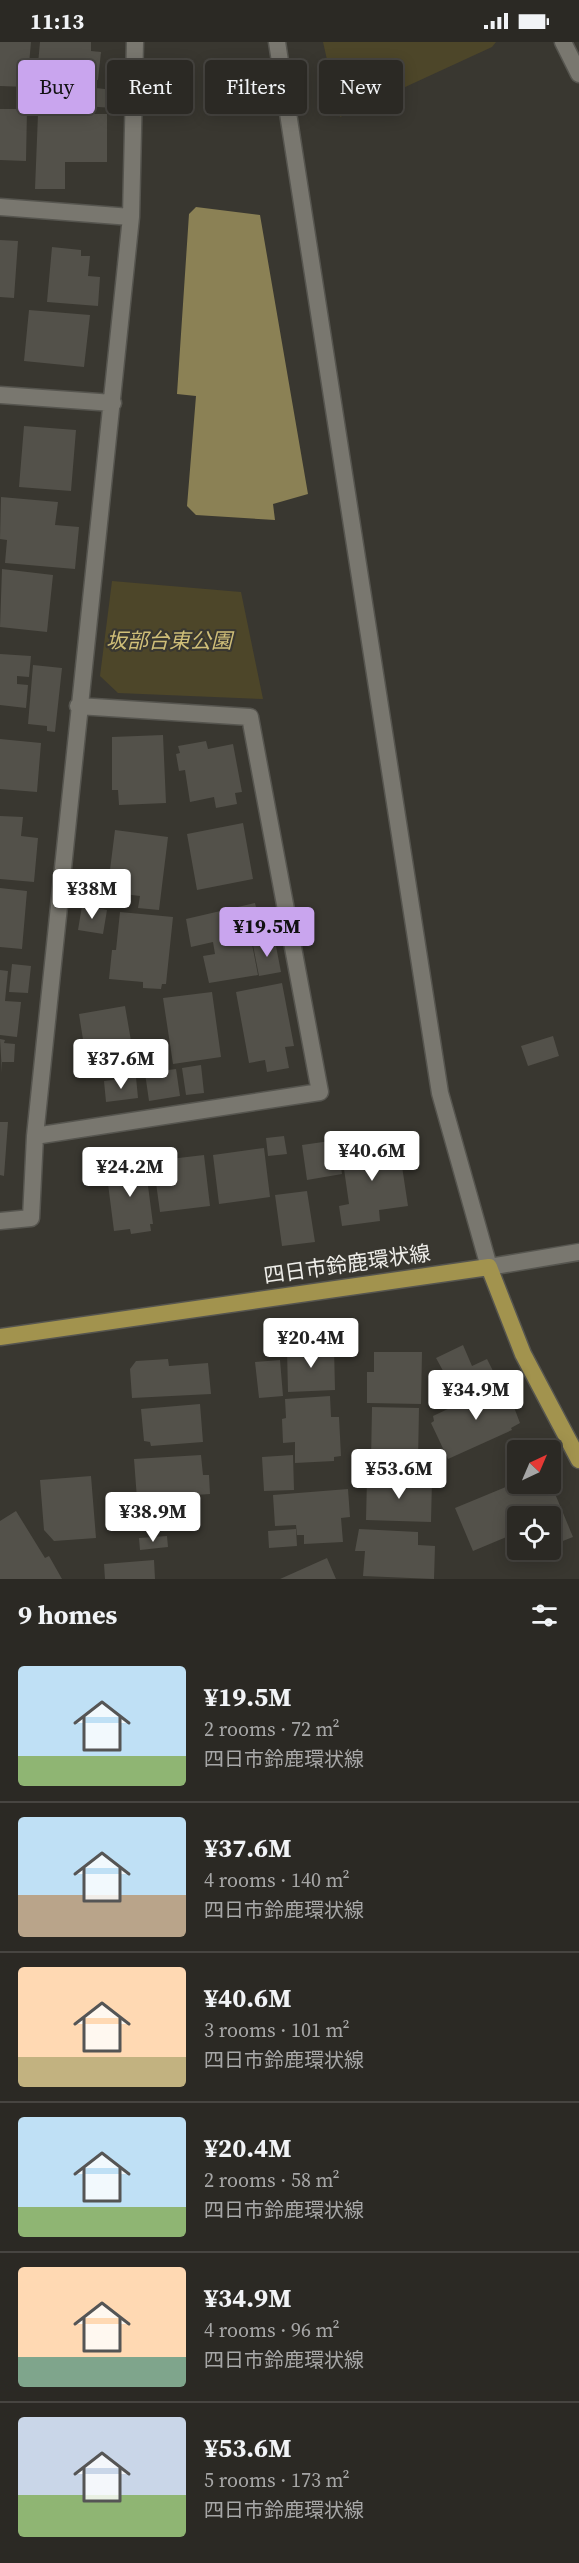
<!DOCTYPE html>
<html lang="en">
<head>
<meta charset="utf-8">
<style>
	:root { --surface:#2b2924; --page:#373531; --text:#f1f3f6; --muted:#a6a6a6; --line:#474541; --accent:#c9a5ee }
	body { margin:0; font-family:"Source Serif 4","Noto Sans JP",serif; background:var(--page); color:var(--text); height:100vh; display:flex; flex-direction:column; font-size:22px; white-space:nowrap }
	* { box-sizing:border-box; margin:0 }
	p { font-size:20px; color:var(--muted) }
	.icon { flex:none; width:33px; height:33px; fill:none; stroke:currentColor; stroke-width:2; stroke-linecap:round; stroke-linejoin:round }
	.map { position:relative; height:1537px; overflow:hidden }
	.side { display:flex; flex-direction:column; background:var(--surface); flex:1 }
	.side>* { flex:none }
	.banner { position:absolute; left:18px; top:18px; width:543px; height:54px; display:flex; gap:12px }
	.needle { width:39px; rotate:44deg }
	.fabs { position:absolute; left:507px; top:1398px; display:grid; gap:12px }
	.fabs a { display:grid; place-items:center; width:54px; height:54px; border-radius:6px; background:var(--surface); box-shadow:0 3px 15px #0003,0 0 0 2px var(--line); font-size:30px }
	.price { position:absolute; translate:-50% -51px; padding:0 14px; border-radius:6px; background:#fff; color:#222; font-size:20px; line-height:39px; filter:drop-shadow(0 2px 3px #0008) }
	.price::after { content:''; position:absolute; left:50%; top:36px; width:18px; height:14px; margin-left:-9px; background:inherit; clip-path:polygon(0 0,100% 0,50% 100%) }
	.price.selected { background:var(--accent); color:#111 }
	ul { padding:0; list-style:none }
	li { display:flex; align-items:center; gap:18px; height:150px; padding:0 18px }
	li+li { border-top:2px solid var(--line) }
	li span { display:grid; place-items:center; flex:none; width:168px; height:120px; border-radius:6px; color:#555 }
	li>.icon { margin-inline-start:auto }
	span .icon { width:72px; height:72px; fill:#fffc; stroke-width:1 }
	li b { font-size:26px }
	h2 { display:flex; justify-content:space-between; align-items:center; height:72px; padding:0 18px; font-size:26px }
	.chip { padding:0 21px; border-radius:6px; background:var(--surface); box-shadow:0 3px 15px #0003,0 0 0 2px var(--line); font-size:21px; line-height:54px }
	.chip.selected { background:var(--accent); color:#111 }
	.status { display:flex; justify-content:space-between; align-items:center; height:42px; padding:0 30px; background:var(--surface); direction:ltr }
	.status svg { height:16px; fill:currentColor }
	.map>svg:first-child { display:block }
	.green { fill:#4d4629 }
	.water { fill:#8b8155 }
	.building { fill:#53514a }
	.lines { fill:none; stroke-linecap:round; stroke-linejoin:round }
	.minor-casing { stroke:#56554f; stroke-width:19 }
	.tertiary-casing { stroke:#56554f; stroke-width:19 }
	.primary-casing { stroke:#56554f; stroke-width:19 }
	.minor { stroke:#79776f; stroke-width:16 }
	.tertiary { stroke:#79776f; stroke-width:16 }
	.primary { stroke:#a2934e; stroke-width:16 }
	.labels { text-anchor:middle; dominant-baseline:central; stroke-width:4.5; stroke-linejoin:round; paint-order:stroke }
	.park-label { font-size:21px; font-style:italic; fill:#cfbe78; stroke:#393730 }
	.street-label { font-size:21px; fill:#efeeea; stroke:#393730 }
</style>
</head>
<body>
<div class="status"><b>11:13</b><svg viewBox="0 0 49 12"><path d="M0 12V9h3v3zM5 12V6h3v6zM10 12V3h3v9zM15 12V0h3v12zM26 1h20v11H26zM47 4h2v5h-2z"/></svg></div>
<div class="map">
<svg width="579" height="1537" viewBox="0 0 579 1537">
	<rect width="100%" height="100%" fill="#393730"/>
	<path class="green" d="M 323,0 L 496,0 L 492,5 L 340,75 Z
		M 112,539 L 241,550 L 263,657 L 118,651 L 100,634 Z"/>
	<path class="water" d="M 196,165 L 260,173 L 308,452 L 273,462 L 275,478 L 196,473 L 187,464 L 196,354 L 177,352 L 189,172 Z"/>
	<path class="building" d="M 0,0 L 31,0 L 27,45 L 0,44 Z
		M 40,0 L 91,0 L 91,9 L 101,10 L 98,38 L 72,36 L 72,40 L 49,38 L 49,34 L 37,33 Z
		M 86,45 L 114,48 L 113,66 L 84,64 Z
		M 0,67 L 27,67 L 26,119 L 0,118 Z
		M 38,72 L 107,72 L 107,120 L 65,120 L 65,147 L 35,147 Z
		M 0,198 L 18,199 L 14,256 L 0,255 Z
		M 52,205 L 81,208 L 81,214 L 90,214 L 88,234 L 100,235 L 98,264 L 47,260 Z
		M 29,268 L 90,273 L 84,325 L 24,319 Z
		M 24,384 L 76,388 L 71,449 L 19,445 Z
		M 1,455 L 58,460 L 55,483 L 79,485 L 75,527 L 5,521 L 7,498 L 0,497 Z
		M 2,527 L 53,533 L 47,590 L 0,585 Z
		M 0,612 L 31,614 L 29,635 L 17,634 L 17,642 L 28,643 L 26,666 L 0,663 Z
		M 33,623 L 62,626 L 55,690 L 47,689 L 47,684 L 28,682 Z
		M 163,693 L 166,761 L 119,763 L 118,748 L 112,748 L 112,695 Z
		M 0,697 L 41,701 L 37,750 L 0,747 Z
		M 206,699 L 208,707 L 233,702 L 242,750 L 235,751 L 237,762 L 216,766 L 214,755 L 190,760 L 185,728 L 179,729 L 176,712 L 180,711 L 178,704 Z
		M 0,774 L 23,775 L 21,794 L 38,796 L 34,840 L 0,837 Z
		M 243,781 L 253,837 L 197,848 L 187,792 Z
		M 115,788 L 168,795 L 159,868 L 138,866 L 140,854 L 116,851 L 118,829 L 110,828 Z
		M 0,846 L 27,849 L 22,907 L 0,905 Z
		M 255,861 L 264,899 L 252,902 L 258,933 L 209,941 L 203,914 L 215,912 L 213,900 L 191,905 L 186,877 Z
		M 82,864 L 107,868 L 103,892 L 78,888 Z
		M 120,870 L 173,875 L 166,942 L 162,942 L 161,947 L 143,946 L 143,940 L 109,937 L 112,908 L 116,908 Z
		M 275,899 L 281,930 L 259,934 L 253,903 Z
		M 12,922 L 31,924 L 28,951 L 9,950 Z
		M 0,928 L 8,929 L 5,959 L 21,960 L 17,995 L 0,993 Z
		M 282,941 L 294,1004 L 285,1005 L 289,1026 L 267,1030 L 265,1018 L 249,1021 L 236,950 Z
		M 212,950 L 221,1015 L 173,1022 L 163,956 Z
		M 125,964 L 136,1028 L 89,1036 L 79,972 Z
		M 553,994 L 559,1014 L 528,1024 L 521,1004 Z
		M 0,997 L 5,998 L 4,1001 L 15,1002 L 14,1020 L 2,1020 L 2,1031 Z
		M 201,1023 L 204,1051 L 186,1053 L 182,1026 Z
		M 176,1027 L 180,1054 L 149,1059 L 145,1031 Z
		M 136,1035 L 138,1056 L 106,1060 L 104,1039 Z
		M 0,1080 L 8,1080 L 4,1134 L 0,1133 Z
		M 284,1094 L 287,1112 L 268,1114 L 266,1096 Z
		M 337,1098 L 342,1132 L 307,1138 L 302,1103 Z
		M 398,1098 L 408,1164 L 379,1168 L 380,1179 L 342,1184 L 339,1164 L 349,1162 L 341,1106 Z
		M 264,1106 L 270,1155 L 219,1162 L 213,1113 Z
		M 204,1113 L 210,1164 L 160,1170 L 153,1119 Z
		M 145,1121 L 153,1182 L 150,1182 L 151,1189 L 131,1192 L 130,1187 L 114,1189 L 106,1126 Z
		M 307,1149 L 315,1200 L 282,1204 L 275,1153 Z
		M 463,1303 L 472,1324 L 487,1317 L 498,1339 L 452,1360 L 442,1339 L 447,1336 L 436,1316 Z
		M 334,1305 L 335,1348 L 288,1350 L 287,1307 Z
		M 374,1310 L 422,1310 L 421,1362 L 367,1361 L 367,1330 L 374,1330 Z
		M 168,1317 L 169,1324 L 208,1321 L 211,1352 L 132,1356 L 130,1327 L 136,1319 Z
		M 280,1318 L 283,1354 L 259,1356 L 255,1320 Z
		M 503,1341 L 505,1346 L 509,1344 L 516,1358 L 512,1360 L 520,1381 L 511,1386 L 512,1388 L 448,1417 L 431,1381 L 434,1379 L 433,1374 Z
		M 330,1354 L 331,1375 L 339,1375 L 341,1414 L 334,1415 L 334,1419 L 295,1421 L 295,1400 L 283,1401 L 282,1377 L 286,1376 L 285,1357 Z
		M 200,1362 L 203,1400 L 151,1404 L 150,1400 L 144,1399 L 141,1367 Z
		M 372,1365 L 419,1366 L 418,1419 L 371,1419 Z
		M 201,1413 L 203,1433 L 209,1433 L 210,1452 L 137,1457 L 134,1417 Z
		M 293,1413 L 294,1448 L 264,1449 L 262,1415 Z
		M 91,1434 L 96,1496 L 54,1499 L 44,1488 L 40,1438 Z
		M 367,1436 L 432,1438 L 431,1480 L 366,1478 Z
		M 518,1440 L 551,1442 L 573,1495 L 550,1504 L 550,1474 L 518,1474 L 518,1490 L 473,1509 L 455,1466 Z
		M 348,1447 L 350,1475 L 341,1476 L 343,1500 L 304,1502 L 304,1493 L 297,1493 L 296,1483 L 275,1484 L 273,1453 Z
		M 16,1469 L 45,1516 L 49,1514 L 62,1537 L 0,1537 L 0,1479 Z
		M 296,1487 L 297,1504 L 269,1506 L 268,1489 Z
		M 359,1487 L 418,1490 L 418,1503 L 435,1504 L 434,1537 L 363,1534 L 365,1509 L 355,1509 Z
		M 167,1494 L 168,1505 L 140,1508 L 139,1496 Z
		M 327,1516 L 336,1537 L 280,1537 Z
		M 154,1518 L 155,1537 L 105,1537 L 104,1522 Z"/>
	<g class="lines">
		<defs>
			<path id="minor" d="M 563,0 L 579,32
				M 0,165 L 131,175 L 35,1094 L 31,1176 L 0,1179
				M 131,175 L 135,0
				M 0,353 L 113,361
				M 35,1094 L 320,1050 L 250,675 L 78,664
				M 489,1225 L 579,1210"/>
			<path id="tertiary" d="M 277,0 L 440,1051 L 489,1225"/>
			<path id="primary" d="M 0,1295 L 489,1225 L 523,1312 L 579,1418"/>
		</defs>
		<use href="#minor" class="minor-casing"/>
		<use href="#tertiary" class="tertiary-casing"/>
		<use href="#primary" class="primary-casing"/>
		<use href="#minor" class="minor"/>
		<use href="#tertiary" class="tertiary"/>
		<use href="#primary" class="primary"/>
	</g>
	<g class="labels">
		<g class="park-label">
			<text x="169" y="598">坂部台東公園</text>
		</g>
		<g class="street-label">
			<text transform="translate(347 1222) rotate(-8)">四日市鈴鹿環状線</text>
		</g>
	</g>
</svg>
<div class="fabs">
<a><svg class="needle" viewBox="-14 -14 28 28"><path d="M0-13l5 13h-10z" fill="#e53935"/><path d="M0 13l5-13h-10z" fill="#a6a6a6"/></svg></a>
<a><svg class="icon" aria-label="locate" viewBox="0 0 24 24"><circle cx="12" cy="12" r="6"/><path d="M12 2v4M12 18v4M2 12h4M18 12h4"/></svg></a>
</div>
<b class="price" style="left:92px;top:878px">¥38M</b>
<b class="price selected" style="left:267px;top:916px">¥19.5M</b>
<b class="price" style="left:121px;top:1048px">¥37.6M</b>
<b class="price" style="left:372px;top:1140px">¥40.6M</b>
<b class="price" style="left:130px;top:1156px">¥24.2M</b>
<b class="price" style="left:311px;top:1327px">¥20.4M</b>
<b class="price" style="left:476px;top:1379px">¥34.9M</b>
<b class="price" style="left:399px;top:1458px">¥53.6M</b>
<b class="price" style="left:153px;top:1501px">¥38.9M</b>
<div class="banner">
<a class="chip selected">Buy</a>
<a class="chip">Rent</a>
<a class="chip">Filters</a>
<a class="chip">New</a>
</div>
</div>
<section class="side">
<h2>9 homes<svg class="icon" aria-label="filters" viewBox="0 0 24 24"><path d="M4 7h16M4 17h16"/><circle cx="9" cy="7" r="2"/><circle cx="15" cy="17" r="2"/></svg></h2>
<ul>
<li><span style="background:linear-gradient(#bfe0f5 75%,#8fb573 0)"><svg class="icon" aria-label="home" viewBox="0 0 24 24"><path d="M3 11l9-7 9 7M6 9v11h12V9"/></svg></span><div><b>¥19.5M</b><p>2 rooms · 72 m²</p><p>四日市鈴鹿環状線</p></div></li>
<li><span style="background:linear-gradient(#bfe0f5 65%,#b9a48a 0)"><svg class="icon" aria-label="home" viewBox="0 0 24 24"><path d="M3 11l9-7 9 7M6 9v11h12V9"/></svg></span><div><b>¥37.6M</b><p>4 rooms · 140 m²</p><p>四日市鈴鹿環状線</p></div></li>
<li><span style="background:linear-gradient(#ffd9b3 75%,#c2b280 0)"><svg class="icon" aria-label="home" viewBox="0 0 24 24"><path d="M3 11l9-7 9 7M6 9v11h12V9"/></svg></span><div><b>¥40.6M</b><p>3 rooms · 101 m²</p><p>四日市鈴鹿環状線</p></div></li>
<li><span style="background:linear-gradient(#bfe0f5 75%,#8fb573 0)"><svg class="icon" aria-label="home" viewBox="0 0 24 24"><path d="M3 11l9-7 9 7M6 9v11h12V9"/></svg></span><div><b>¥20.4M</b><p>2 rooms · 58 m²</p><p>四日市鈴鹿環状線</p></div></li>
<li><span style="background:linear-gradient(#ffd9b3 75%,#7fa58c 0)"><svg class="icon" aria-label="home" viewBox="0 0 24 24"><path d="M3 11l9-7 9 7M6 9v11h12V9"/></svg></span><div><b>¥34.9M</b><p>4 rooms · 96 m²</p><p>四日市鈴鹿環状線</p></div></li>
<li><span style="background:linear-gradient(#c9d6e8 65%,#8fb573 0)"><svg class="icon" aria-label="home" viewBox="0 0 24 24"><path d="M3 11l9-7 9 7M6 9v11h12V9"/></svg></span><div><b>¥53.6M</b><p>5 rooms · 173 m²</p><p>四日市鈴鹿環状線</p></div></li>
</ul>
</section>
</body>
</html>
